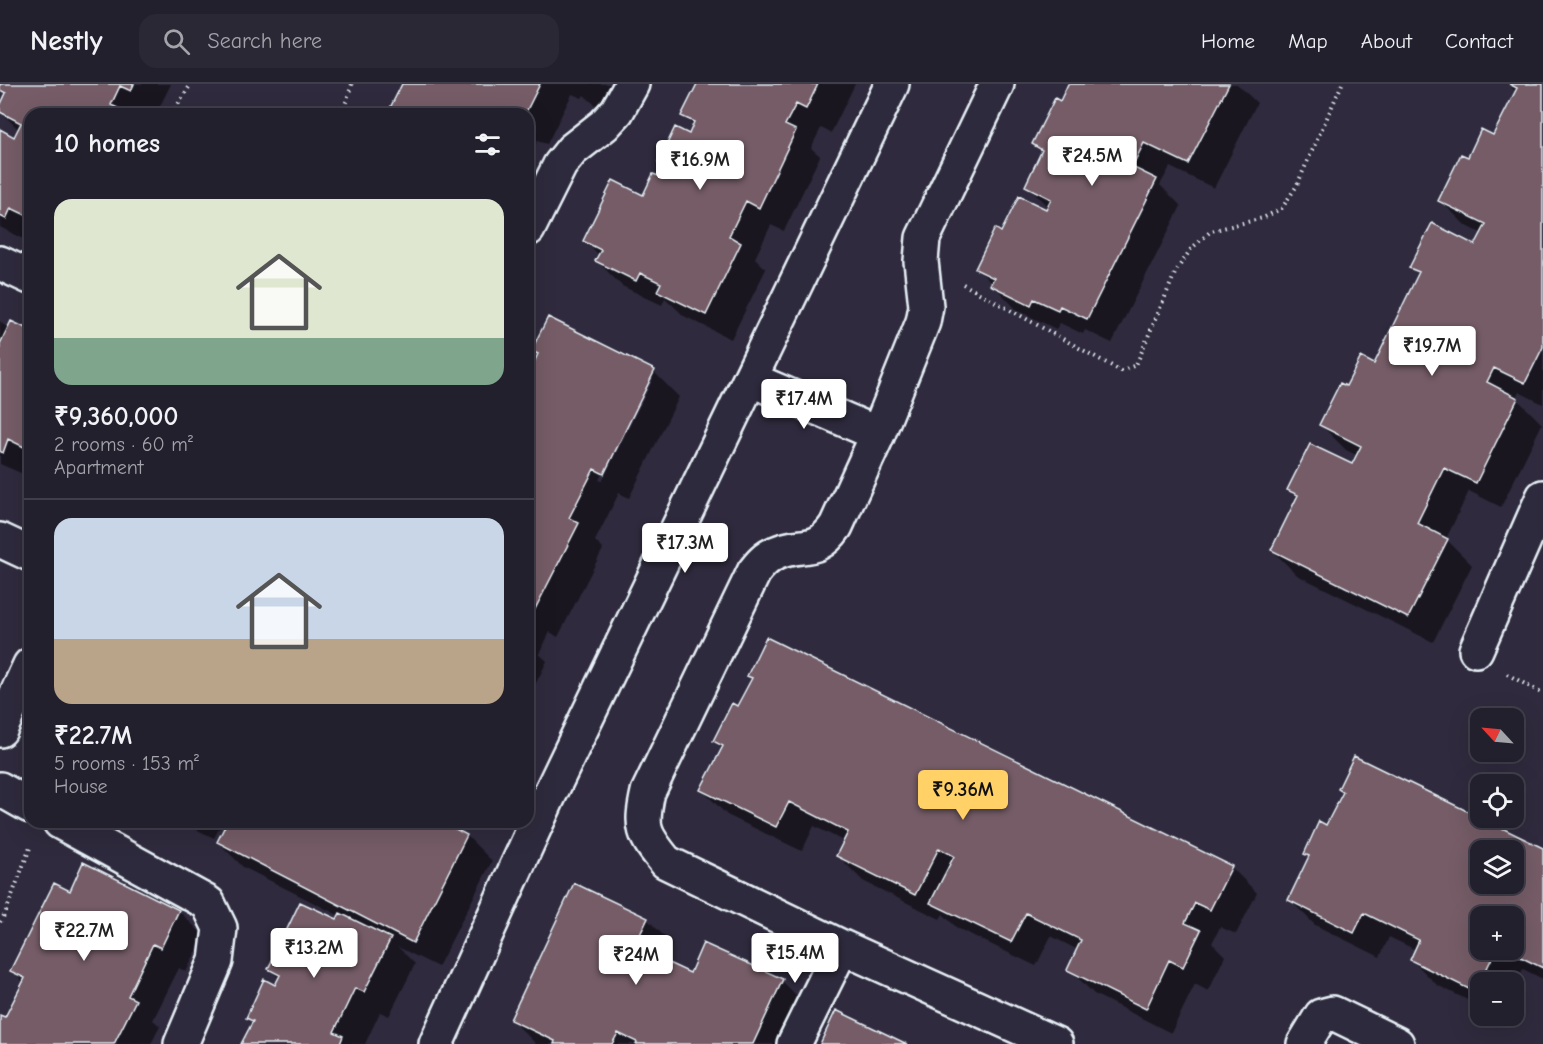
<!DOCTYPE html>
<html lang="en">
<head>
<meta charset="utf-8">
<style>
	:root { --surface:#23202e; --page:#2b2836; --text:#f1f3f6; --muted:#a3a3aa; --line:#403e4a; --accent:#ffd166 }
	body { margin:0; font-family:"Comic Neue",sans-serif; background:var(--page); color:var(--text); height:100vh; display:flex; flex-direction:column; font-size:22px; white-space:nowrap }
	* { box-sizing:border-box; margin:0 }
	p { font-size:20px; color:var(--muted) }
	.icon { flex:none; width:33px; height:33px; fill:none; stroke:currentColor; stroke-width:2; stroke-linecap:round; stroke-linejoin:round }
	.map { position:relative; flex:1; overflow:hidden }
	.sheet { position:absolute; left:24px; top:24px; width:510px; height:720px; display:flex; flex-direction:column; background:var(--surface); border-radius:18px; box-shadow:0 6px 24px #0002,0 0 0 2px var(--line) }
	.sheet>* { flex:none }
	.needle { width:39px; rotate:296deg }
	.buttons { position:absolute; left:1470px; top:624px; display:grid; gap:12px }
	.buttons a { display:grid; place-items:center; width:54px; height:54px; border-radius:12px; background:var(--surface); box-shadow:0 6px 24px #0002,0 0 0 2px var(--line); font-size:30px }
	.price { position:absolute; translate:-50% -51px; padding:0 14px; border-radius:6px; background:#fff; color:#222; font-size:20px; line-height:39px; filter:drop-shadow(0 2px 3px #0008) }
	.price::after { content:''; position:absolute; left:50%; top:36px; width:18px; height:14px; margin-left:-9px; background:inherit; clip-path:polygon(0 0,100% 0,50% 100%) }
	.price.selected { background:var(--accent); color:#111 }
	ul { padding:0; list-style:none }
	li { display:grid; align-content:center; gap:12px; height:318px; padding:0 30px }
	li+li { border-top:2px solid var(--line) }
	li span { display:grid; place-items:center; height:186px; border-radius:18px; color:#555 }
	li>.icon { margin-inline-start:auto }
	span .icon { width:108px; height:108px; fill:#fffc; stroke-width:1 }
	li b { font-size:26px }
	h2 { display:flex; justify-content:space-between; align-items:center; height:72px; padding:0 30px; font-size:26px }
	header { display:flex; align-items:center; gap:36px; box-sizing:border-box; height:84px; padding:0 30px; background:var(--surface); border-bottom:2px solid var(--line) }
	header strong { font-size:28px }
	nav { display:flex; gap:33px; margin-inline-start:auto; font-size:21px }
	.search { width:420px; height:54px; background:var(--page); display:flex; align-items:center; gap:15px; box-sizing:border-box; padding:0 21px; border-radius:18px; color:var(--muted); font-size:22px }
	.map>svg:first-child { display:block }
	.shadow { fill:#0007; fill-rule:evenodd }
	.building { fill:#745c66; stroke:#e8f1f8; stroke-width:1.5; fill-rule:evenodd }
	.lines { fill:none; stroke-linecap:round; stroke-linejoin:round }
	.minor-casing { stroke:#e8f1f8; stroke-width:38 }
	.path { stroke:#e8f1f8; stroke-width:4; stroke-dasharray:1.5 4.5; stroke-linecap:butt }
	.minor { stroke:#2f2a3d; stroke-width:33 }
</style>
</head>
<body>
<header>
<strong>Nestly</strong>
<div class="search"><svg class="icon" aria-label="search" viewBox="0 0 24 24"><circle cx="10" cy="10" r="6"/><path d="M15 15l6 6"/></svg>Search here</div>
<nav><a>Home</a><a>Map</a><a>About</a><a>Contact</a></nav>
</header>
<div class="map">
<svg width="1543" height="960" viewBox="0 0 1543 960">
	<rect width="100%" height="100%" fill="#2f2a3d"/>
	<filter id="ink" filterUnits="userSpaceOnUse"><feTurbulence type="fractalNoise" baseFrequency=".0167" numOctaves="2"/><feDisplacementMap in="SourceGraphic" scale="12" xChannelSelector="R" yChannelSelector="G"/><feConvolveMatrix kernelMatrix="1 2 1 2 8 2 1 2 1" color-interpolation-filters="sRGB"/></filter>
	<g filter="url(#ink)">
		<path class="shadow" d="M 2,0 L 171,0 L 156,30 L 146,26 L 144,30 L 30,30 L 30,158 L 0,143 L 0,47 L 15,55 L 19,46 L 0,27 L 7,12 L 0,5 Z
			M 404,0 L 616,0 L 602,27 L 584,11 L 582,14 L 572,10 L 547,60 L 537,57 L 528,74 L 528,30 L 389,30 Z
			M 698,0 L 855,0 L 831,49 L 821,44 L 811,64 L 820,72 L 784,147 L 771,141 L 755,174 L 766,185 L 731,255 L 684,232 L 665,214 L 662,221 L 622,202 L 597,177 L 600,172 L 585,157 L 644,113 L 660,94 L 665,84 L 660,78 L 689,52 L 694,42 L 683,32 Z
			M 1069,0 L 1237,0 L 1257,19 L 1214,104 L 1170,83 L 1160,101 L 1181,122 L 1112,259 L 1085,246 L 1083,250 L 1060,239 L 1056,245 L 1017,226 L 977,184 L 1002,150 L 1046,127 L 1048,123 L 1026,101 L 1042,69 L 1034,60 L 1060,19 Z
			M 1508,0 L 1543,0 L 1543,320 L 1519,308 L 1516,314 L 1542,340 L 1501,423 L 1469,407 L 1446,455 L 1472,481 L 1433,558 L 1297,491 L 1272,466 L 1298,415 L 1289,406 L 1353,382 L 1358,372 L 1346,366 L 1321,341 L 1347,304 L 1375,282 L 1419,191 L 1411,183 L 1476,163 L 1483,150 L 1465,141 L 1440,116 L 1468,75 L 1494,53 L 1516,8 Z
			M 549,235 L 654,288 L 679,313 L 629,414 L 619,409 L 595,457 L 603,465 L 558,553 L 550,548 L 539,570 L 547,577 L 528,615 L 528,294 L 539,272 L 533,266 ZM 649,295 L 653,295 L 602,397 L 599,396 Z
			M 0,237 L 8,245 L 30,247 L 30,387 L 28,392 L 0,380 Z
			M 767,555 L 1232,784 L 1257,809 L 1236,850 L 1220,843 L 1212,859 L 1225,872 L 1208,907 L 1195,900 L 1171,949 L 1094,910 L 1069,885 L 1078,866 L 1051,852 L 1036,882 L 957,844 L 943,830 L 940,835 L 863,797 L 838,772 L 845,758 L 814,742 L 802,767 L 727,731 L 702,706 L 723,665 L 714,657 L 738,624 L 753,595 L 749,592 Z
			M 1340,705 L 1543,766 L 1543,895 L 1523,885 L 1514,904 L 1514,898 L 1480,898 L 1480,922 L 1437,901 L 1412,876 L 1416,866 L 1389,853 L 1380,873 L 1315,841 L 1290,816 L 1310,774 L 1305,769 L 1327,743 L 1344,709 ZM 1480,766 L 1514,766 L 1514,800 L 1480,800 ZM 1480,832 L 1514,832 L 1514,866 L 1480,866 Z
			M 181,738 L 438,738 L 467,752 L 492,777 L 438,883 L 398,863 L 415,880 L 389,932 L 380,928 L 365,960 L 243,960 L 253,939 L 247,933 L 276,903 L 280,895 L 270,885 L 338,837 L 340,832 L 243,783 L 218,758 L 226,743 L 221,741 L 214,754 Z
			M 84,780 L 179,827 L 204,852 L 186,888 L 179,884 L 153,936 L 160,942 L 151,960 L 0,960 L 0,932 L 6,935 L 24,899 L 12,886 L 70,809 Z
			M 647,835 L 672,860 L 663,878 L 690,891 L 782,897 L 807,922 L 789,960 L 536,960 L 512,936 Z"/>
		<path class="building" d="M 0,0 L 134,0 L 131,7 L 120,2 L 111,21 L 124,27 L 123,30 L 30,30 L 30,133 L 11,124 L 6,135 L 0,132 L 0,45 L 14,53 L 21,39 L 0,28 L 0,22 L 6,9 L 0,6 Z
			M 402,0 L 540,0 L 525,30 L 387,30 Z
			M 697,0 L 818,0 L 806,25 L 796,20 L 785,41 L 796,46 L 759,124 L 746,117 L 729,152 L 741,159 L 706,231 L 657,207 L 661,199 L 640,189 L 636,197 L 595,177 L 601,166 L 583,157 L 613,96 L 643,111 L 653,90 L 659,92 L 664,82 L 658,79 L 675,43 L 689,50 L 694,38 L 681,32 Z
			M 1068,0 L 1229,0 L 1188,80 L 1144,59 L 1132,83 L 1157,95 L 1087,235 L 1060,222 L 1058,226 L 1034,215 L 1031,221 L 990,201 L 994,194 L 975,185 L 995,144 L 1001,148 L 1019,112 L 1046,125 L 1051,115 L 1025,102 L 1042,66 L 1032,60 L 1055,14 L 1060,17 Z
			M 1509,0 L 1543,0 L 1543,263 L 1525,299 L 1494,284 L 1487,298 L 1518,314 L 1476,399 L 1444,384 L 1417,439 L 1448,455 L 1408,534 L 1271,466 L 1298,411 L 1287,406 L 1310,360 L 1352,380 L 1361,362 L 1319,341 L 1340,299 L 1346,302 L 1361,273 L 1374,280 L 1419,188 L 1409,184 L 1432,139 L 1475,161 L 1486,140 L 1438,117 L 1461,70 L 1468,73 L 1481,45 L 1493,51 L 1517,4 Z
			M 548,233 L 655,286 L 604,390 L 594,385 L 569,434 L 579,439 L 533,529 L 528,527 L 528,291 L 538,270 L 531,267 Z
			M 11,237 L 30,246 L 30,366 L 8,355 L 3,369 L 0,367 L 0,260 Z
			M 766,553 L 1232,782 L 1210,826 L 1195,819 L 1185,839 L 1201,846 L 1183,883 L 1169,876 L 1146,925 L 1067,886 L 1081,856 L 1026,829 L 1011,858 L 930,819 L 954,772 L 939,764 L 915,811 L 836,772 L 848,748 L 789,718 L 776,743 L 700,706 L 723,662 L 713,657 L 732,619 L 737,622 L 752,594 L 747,592 Z
			M 1354,672 L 1543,764 L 1543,884 L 1506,866 L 1514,866 L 1514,832 L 1480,832 L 1480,866 L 1496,866 L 1475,908 L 1410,876 L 1419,856 L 1364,829 L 1354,849 L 1288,816 L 1309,772 L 1304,770 L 1319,737 L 1326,741 L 1343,708 L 1338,705 ZM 1480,766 L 1514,766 L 1514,800 L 1480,800 Z
			M 227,738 L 442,738 L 467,751 L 413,859 L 217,758 Z
			M 83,778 L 179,826 L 161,864 L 153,860 L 128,912 L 136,916 L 114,960 L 0,960 L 0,931 L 5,933 L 25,894 L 10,887 L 54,799 L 70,807 Z
			M 574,799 L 648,834 L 634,863 L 690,889 L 703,859 L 783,895 L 753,960 L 636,960 L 637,958 L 618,949 L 612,960 L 554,960 L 555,957 L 510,936 Z
			M 300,818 L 337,835 L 340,829 L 391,854 L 364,908 L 355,904 L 334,948 L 343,952 L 340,960 L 241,960 L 253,937 L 246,934 L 264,895 L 275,901 L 280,891 L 268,885 Z
			M 836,926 L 907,960 L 820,960 Z"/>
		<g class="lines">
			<defs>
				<path id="minor" d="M 997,0 L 923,154 L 921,177 L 926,222 L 923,238 L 878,350 L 836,442 C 815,472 803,457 776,469 C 766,473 760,480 754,488 L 648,708 C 640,744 643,750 666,778 L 842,863 L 1056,960
					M 528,145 L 560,81 L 572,66 L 604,41 L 617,27 L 632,0
					M 0,179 L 30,193
					M 750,295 L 878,350
					M 0,456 L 30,470
					M 1476,566 L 1543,413
					M 0,646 L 30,581
					M 0,705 L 30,722
					M 60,738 L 208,819 L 220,844 L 216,877 L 181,960
					M 436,960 L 548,714 L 892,0
					M 794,960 L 842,863
					M 1304,960 L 1321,932 L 1333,929 L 1397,960"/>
			</defs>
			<use href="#minor" class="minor-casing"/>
			<path class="path" d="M 172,30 L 191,0
				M 342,30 L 352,0
				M 963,200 L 1121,287 L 1136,281 L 1176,187 L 1191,165 L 1211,147 L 1263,134 L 1282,124 L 1296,103 L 1342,0
				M 1507,590 L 1543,610
				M 0,838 L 5,830 L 31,761"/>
			<use href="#minor" class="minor"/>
		</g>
	</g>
</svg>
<div class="buttons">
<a><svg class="needle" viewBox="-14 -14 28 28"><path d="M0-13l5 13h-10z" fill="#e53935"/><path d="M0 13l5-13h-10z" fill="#a3a3aa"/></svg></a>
<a><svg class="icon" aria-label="locate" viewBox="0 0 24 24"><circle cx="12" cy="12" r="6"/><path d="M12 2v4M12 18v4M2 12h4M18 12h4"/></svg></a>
<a><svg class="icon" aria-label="layers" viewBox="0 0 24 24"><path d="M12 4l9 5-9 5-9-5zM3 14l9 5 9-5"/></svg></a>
<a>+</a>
<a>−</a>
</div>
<b class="price" style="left:1092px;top:103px">₹24.5M</b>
<b class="price" style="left:700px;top:107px">₹16.9M</b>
<b class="price" style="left:1432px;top:293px">₹19.7M</b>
<b class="price" style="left:804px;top:346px">₹17.4M</b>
<b class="price" style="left:685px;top:490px">₹17.3M</b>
<b class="price selected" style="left:963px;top:737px">₹9.36M</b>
<b class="price" style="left:84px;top:878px">₹22.7M</b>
<b class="price" style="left:314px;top:895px">₹13.2M</b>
<b class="price" style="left:795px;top:900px">₹15.4M</b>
<b class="price" style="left:636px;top:902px">₹24M</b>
<section class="sheet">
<h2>10 homes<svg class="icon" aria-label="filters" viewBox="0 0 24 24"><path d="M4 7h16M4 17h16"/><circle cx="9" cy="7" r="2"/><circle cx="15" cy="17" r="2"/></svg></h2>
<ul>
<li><span style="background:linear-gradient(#dfe7d0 75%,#7fa58c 0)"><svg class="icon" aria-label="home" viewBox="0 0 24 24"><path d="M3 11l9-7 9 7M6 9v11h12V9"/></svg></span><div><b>₹9,360,000</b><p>2 rooms · 60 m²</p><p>Apartment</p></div></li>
<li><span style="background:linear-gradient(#c9d6e8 65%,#b9a48a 0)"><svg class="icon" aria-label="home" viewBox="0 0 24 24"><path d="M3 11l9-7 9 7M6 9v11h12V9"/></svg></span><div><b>₹22.7M</b><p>5 rooms · 153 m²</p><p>House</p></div></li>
</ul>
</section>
</div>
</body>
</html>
